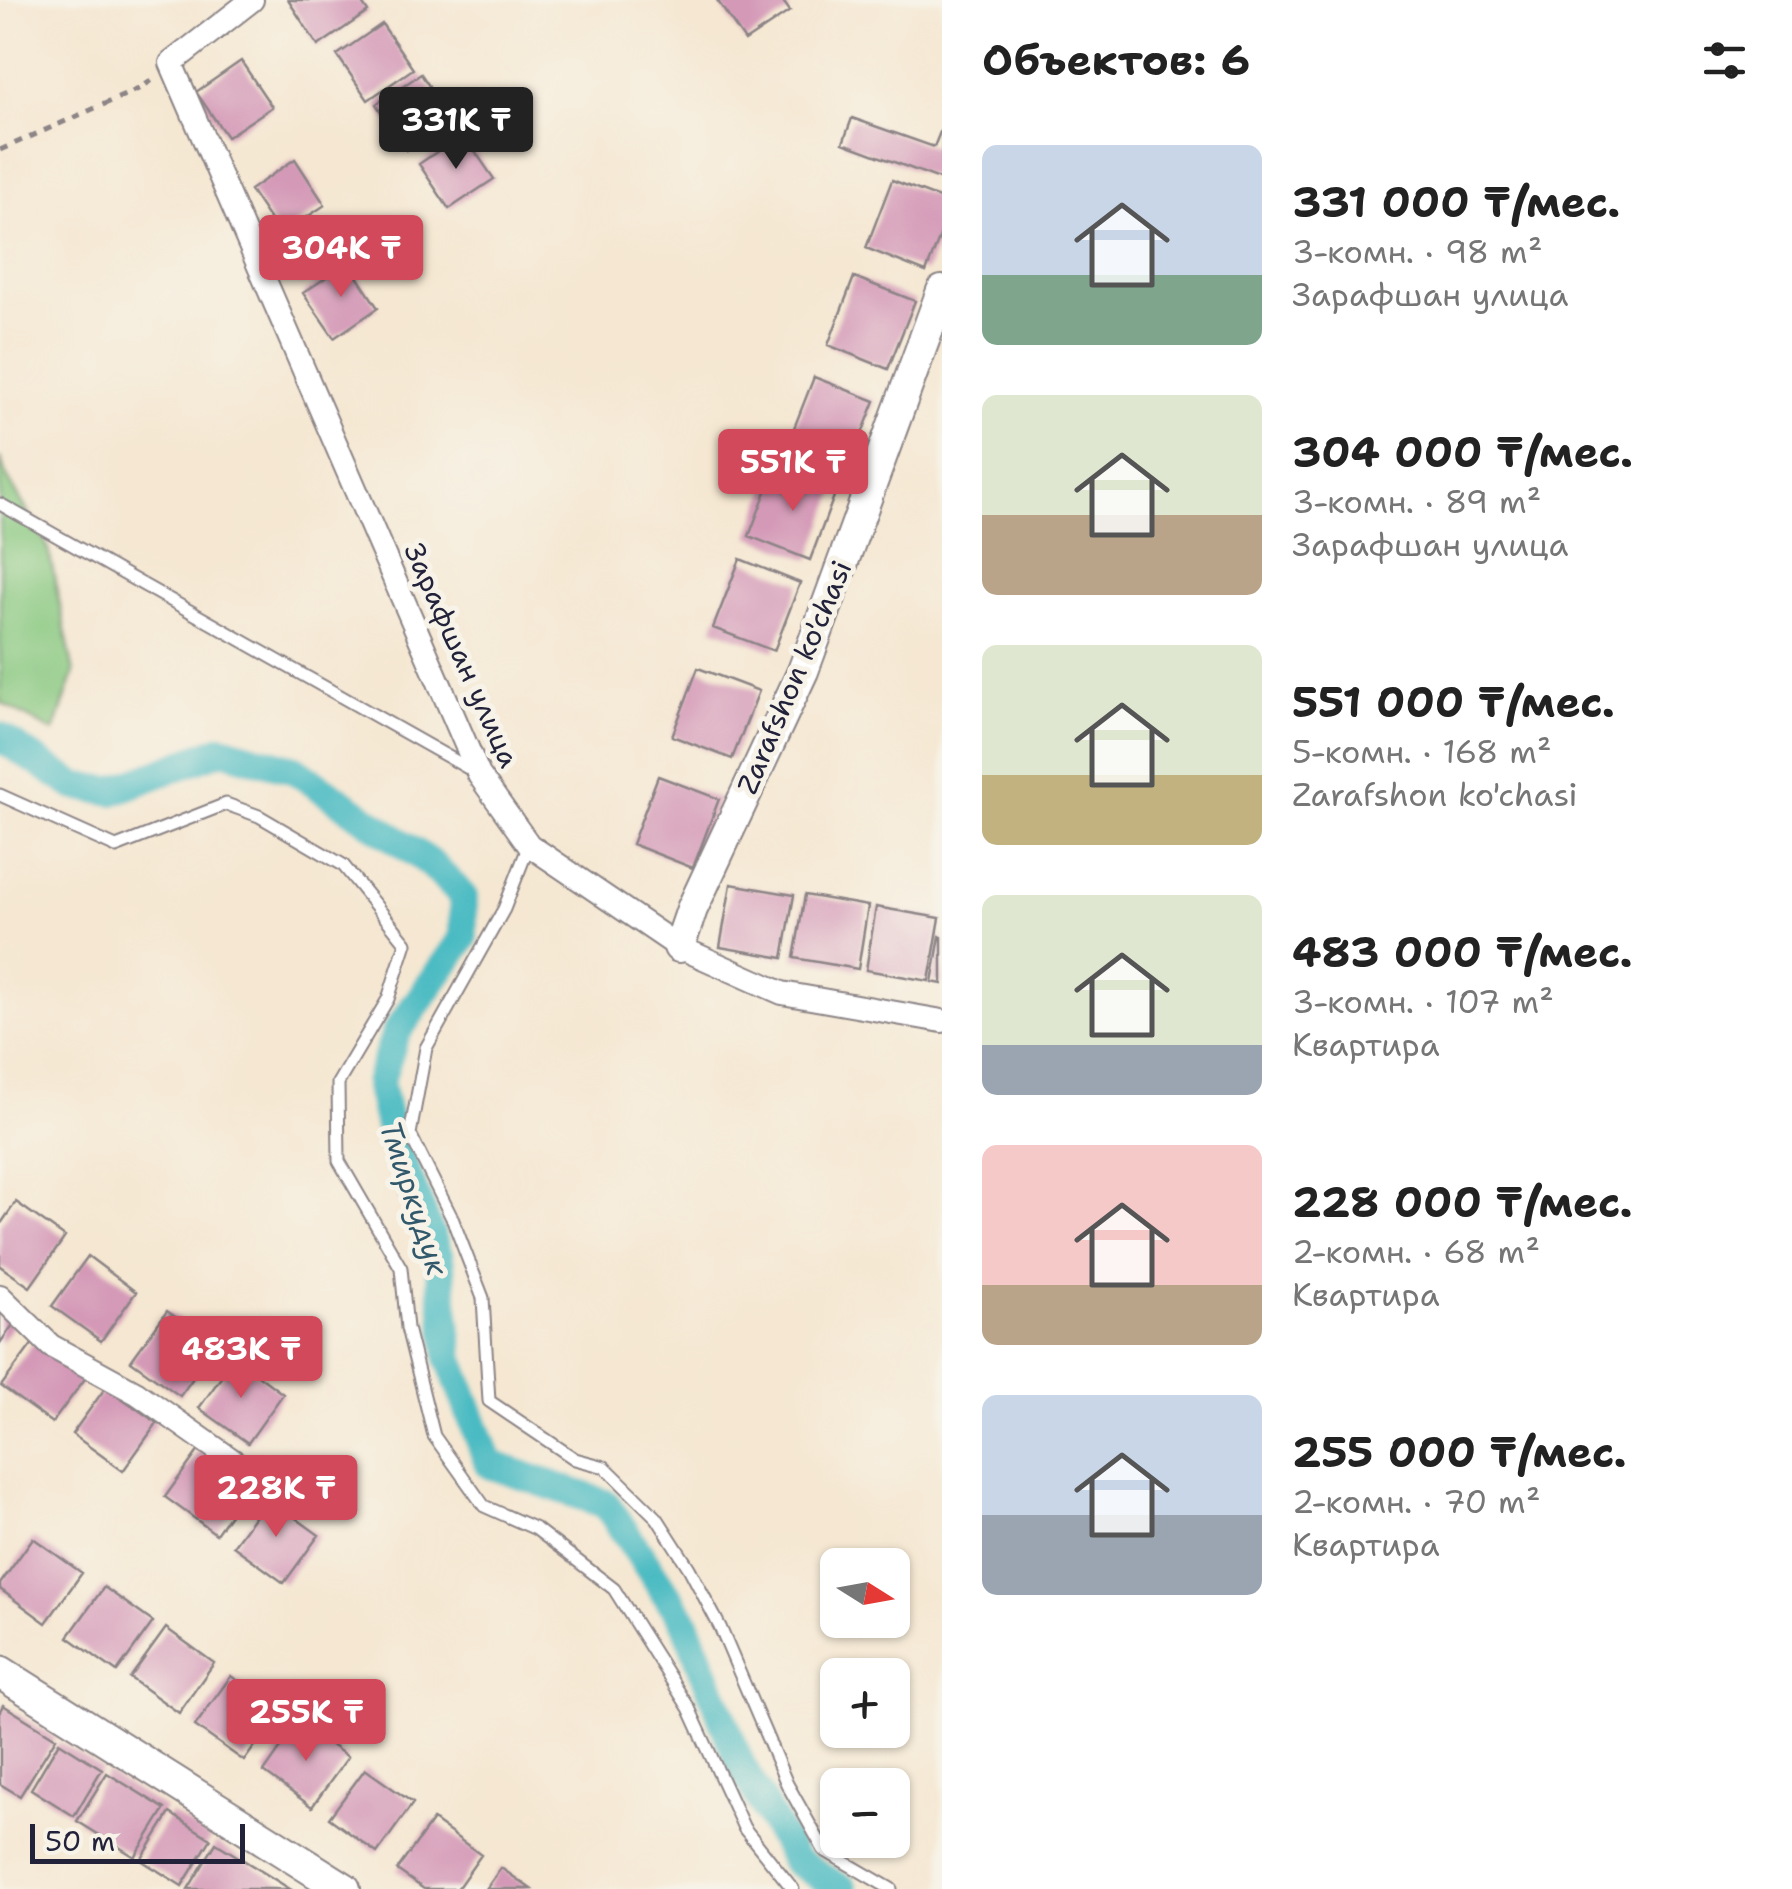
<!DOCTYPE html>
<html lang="ru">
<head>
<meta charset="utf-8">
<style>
	:root { --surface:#fff; --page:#f6f6f6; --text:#222; --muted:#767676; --accent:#d1495b }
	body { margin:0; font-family:"Shantell Sans",sans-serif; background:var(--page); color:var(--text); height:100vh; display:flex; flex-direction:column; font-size:38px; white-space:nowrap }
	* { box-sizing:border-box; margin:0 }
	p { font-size:32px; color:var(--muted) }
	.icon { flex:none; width:55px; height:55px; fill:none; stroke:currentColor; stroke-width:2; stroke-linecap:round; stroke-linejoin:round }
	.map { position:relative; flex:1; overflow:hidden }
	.sheet { display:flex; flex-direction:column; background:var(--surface); width:850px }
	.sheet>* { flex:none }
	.needle { width:65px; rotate:101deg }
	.fabs { position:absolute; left:820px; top:1548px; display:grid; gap:20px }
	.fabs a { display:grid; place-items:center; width:90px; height:90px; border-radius:15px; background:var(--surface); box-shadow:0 2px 8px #0004; font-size:50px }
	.scale { position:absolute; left:30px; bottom:25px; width:215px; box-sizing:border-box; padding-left:10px; border:5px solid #22223b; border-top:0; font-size:28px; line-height:35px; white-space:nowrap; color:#22223b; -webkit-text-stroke:8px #f7f3e8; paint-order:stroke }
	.price { position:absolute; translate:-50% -85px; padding:0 22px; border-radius:10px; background:var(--accent); color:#fff; font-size:32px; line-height:65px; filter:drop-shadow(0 2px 5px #0008) }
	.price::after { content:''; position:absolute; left:50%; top:60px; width:30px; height:22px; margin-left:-15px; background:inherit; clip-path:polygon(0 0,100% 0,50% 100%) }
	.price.active { background:#222; color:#fff }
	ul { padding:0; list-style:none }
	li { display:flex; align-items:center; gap:30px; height:250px; padding:0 40px }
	li span { display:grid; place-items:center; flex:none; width:280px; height:200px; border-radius:15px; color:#555 }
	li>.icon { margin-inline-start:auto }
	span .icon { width:120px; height:120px; fill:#fffc; stroke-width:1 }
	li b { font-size:42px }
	h2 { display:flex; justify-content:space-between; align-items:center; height:120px; padding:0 40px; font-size:42px }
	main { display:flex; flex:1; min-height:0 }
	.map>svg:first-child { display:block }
	.green { fill:#87c77f; stroke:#54745d; stroke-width:2.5 }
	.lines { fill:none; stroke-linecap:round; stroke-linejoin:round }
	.canal { stroke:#4cbbc3; stroke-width:30 }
	.building { fill:#d499b7 }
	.service-casing { stroke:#8c8486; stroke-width:15 }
	.minor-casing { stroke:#8c8486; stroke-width:26 }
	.tertiary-casing { stroke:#8c8486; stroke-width:34 }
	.secondary-casing { stroke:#8c8486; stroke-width:36 }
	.path { stroke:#8c8486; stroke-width:5; stroke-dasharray:8 8; stroke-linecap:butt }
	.service { stroke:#fff; stroke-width:11 }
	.minor { stroke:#fff; stroke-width:22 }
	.tertiary { stroke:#fff; stroke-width:30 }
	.secondary { stroke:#fff; stroke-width:32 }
	.labels { text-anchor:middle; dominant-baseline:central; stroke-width:10; stroke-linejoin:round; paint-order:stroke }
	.street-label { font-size:28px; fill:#22223b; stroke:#f7f3e8 }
	.water-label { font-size:30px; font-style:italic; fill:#31586b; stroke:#f7f3e8 }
</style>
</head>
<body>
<main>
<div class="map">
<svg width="942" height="1889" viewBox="0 0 942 1889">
	<rect width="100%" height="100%" fill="#f7f3e8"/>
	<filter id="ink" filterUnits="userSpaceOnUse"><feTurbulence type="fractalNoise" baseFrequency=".01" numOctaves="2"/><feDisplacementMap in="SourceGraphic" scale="20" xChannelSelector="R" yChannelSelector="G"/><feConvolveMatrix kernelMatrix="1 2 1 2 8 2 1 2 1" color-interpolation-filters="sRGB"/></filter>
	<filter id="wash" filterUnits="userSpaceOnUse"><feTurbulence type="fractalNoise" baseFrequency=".0048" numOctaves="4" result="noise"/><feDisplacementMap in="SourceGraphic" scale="40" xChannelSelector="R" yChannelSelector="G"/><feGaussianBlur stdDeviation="2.25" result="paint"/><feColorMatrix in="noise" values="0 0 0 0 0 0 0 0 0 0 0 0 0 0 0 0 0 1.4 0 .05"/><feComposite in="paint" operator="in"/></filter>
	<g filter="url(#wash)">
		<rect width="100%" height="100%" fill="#f5e7d1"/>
		<path class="green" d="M 0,457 L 5,473 L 48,547 L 74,673 L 54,732 L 0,702 Z"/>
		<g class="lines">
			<path class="canal" d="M 0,737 L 75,786 L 113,791 L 222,749 L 295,770 L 430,863 L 463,896 L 463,938 L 396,1033 L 379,1083 L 390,1131 L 439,1257 L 450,1359 L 489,1464 L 606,1504 L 685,1622 L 740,1763 L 795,1861 L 843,1889"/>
		</g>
		<g id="blocks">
			<path class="building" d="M 288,0 L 360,0 L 368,12 L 318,46 Z
				M 717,0 L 782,0 L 790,11 L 745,41 Z
				M 382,24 L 413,69 L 368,100 L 337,55 Z
				M 241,61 L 272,107 L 227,137 L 196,92 Z
				M 421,74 L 451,119 L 406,150 L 376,104 Z
				M 852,118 L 934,147 L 942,127 L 942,180 L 843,143 Z
				M 463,134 L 494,179 L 449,209 L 419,164 Z
				M 295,159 L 325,205 L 280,235 L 250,190 Z
				M 892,180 L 942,199 L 942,231 L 926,272 L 866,248 Z
				M 348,263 L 378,308 L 334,338 L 303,293 Z
				M 854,277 L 915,301 L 888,369 L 828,345 Z
				M 814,377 L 875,401 L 848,469 L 787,446 Z
				M 775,468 L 836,491 L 810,560 L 749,536 Z
				M 740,559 L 800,583 L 774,651 L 713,628 Z
				M 698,668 L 759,691 L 732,759 L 672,736 Z
				M 658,776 L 719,799 L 693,868 L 632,844 Z
				M 731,884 L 794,895 L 783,958 L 720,947 Z
				M 805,895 L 868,906 L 858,969 L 794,958 Z
				M 876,907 L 940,918 L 929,981 L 866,970 Z
				M 940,936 L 942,937 L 942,984 L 932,982 Z
				M 16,1202 L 65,1237 L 30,1287 L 0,1266 L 0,1225 Z
				M 88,1256 L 136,1292 L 101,1341 L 52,1306 Z
				M 0,1311 L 15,1322 L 0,1343 Z
				M 167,1311 L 216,1346 L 180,1396 L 131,1361 Z
				M 36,1339 L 87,1376 L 52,1423 L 1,1386 Z
				M 235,1358 L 283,1394 L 248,1443 L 199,1408 Z
				M 106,1387 L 157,1423 L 123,1471 L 72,1434 Z
				M 199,1450 L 250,1486 L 216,1534 L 165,1497 Z
				M 268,1498 L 319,1535 L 284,1583 L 233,1546 Z
				M 33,1538 L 82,1573 L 46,1623 L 0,1589 L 0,1584 Z
				M 104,1587 L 153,1622 L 117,1672 L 68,1637 Z
				M 166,1628 L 214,1663 L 179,1713 L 130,1678 Z
				M 231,1676 L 280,1711 L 244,1761 L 195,1726 Z
				M 3,1705 L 56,1738 L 20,1796 L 0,1784 L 0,1711 Z
				M 299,1722 L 348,1757 L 312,1807 L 264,1772 Z
				M 59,1742 L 102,1769 L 74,1816 L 31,1789 Z
				M 365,1769 L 413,1803 L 377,1853 L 329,1818 Z
				M 107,1773 L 165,1809 L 135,1857 L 77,1821 Z
				M 170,1813 L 211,1839 L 182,1886 L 141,1860 Z
				M 433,1820 L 481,1855 L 457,1889 L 424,1889 L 397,1870 Z
				M 216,1843 L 290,1889 L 188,1889 Z
				M 501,1868 L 531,1889 L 486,1889 Z"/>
		</g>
	</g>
	<g filter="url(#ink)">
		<use href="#blocks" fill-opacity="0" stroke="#8c8486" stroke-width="2.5"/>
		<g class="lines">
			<defs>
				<path id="service" d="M 0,504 L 475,772
					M 0,795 L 116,847 L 226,804 L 259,816 L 343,865 L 406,943 L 388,999 L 338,1083 L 339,1161 L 401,1268 L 407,1328 L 434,1436 L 484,1506 L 536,1529 L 614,1589 L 689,1708 L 744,1828 L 793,1889
					M 529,845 L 504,909 L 426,1048 L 410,1134 L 452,1218 L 483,1298 L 489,1401 L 575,1459 L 605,1467 L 657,1518 L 689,1568 L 720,1627 L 787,1784 L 824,1850 L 891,1889"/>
				<path id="minor" d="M 252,0 L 171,63 L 479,775 L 529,845 L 679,947 L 782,993 L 942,1021
					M 0,1296 L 51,1346 L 137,1393 L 266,1484"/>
				<path id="tertiary" d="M 679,947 L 692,909 L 803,671 L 942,291"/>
				<path id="secondary" d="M 0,1672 L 344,1889"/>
			</defs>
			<use href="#service" class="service-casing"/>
			<use href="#minor" class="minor-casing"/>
			<use href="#tertiary" class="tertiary-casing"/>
			<use href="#secondary" class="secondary-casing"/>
			<path class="path" d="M 0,150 L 143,87 L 151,80"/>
			<use href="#service" class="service"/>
			<use href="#minor" class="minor"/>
			<use href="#tertiary" class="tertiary"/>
			<use href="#secondary" class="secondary"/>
		</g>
	</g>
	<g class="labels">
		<g class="street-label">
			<text transform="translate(462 655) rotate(66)">Зарафшан улица</text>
			<text transform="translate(794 677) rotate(-67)">Zarafshon ko'chasi</text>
		</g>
		<g class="water-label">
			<text transform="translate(414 1198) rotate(72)">Тмиркудук</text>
		</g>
	</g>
</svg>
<div class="fabs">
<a><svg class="needle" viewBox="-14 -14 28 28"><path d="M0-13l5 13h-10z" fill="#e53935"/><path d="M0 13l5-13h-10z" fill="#767676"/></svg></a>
<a>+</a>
<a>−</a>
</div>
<div class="scale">50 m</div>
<b class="price active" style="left:456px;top:172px">331K ₸</b>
<b class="price" style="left:341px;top:300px">304K ₸</b>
<b class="price" style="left:793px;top:514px">551K ₸</b>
<b class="price" style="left:241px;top:1401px">483K ₸</b>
<b class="price" style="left:276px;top:1540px">228K ₸</b>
<b class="price" style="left:306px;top:1764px">255K ₸</b>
</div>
<section class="sheet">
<h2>Объектов: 6<svg class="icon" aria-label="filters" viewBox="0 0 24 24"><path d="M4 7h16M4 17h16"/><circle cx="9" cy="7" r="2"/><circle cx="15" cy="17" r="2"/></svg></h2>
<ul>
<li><span style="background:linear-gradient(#c9d6e8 65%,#7fa58c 0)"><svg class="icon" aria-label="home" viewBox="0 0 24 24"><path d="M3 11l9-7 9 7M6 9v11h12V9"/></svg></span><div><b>331 000 ₸/мес.</b><p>3-комн. · 98 m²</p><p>Зарафшан улица</p></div></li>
<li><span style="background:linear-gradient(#dfe7d0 60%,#b9a48a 0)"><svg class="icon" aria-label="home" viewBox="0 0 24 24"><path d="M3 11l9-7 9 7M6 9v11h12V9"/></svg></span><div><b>304 000 ₸/мес.</b><p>3-комн. · 89 m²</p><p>Зарафшан улица</p></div></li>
<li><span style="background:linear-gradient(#dfe7d0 65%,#c2b280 0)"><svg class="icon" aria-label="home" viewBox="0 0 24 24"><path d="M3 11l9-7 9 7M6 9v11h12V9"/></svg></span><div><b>551 000 ₸/мес.</b><p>5-комн. · 168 m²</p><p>Zarafshon ko'chasi</p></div></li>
<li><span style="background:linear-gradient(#dfe7d0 75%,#9aa5b1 0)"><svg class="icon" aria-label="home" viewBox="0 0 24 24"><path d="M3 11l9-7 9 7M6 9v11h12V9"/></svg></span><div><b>483 000 ₸/мес.</b><p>3-комн. · 107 m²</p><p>Квартира</p></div></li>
<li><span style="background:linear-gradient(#f6c9c9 70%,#b9a48a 0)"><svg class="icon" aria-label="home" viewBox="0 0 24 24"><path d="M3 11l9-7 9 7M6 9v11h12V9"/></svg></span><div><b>228 000 ₸/мес.</b><p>2-комн. · 68 m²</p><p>Квартира</p></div></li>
<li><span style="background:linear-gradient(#c9d6e8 60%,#9aa5b1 0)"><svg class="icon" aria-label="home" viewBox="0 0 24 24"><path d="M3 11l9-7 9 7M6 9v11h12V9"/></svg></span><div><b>255 000 ₸/мес.</b><p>2-комн. · 70 m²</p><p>Квартира</p></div></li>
</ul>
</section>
</main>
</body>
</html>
